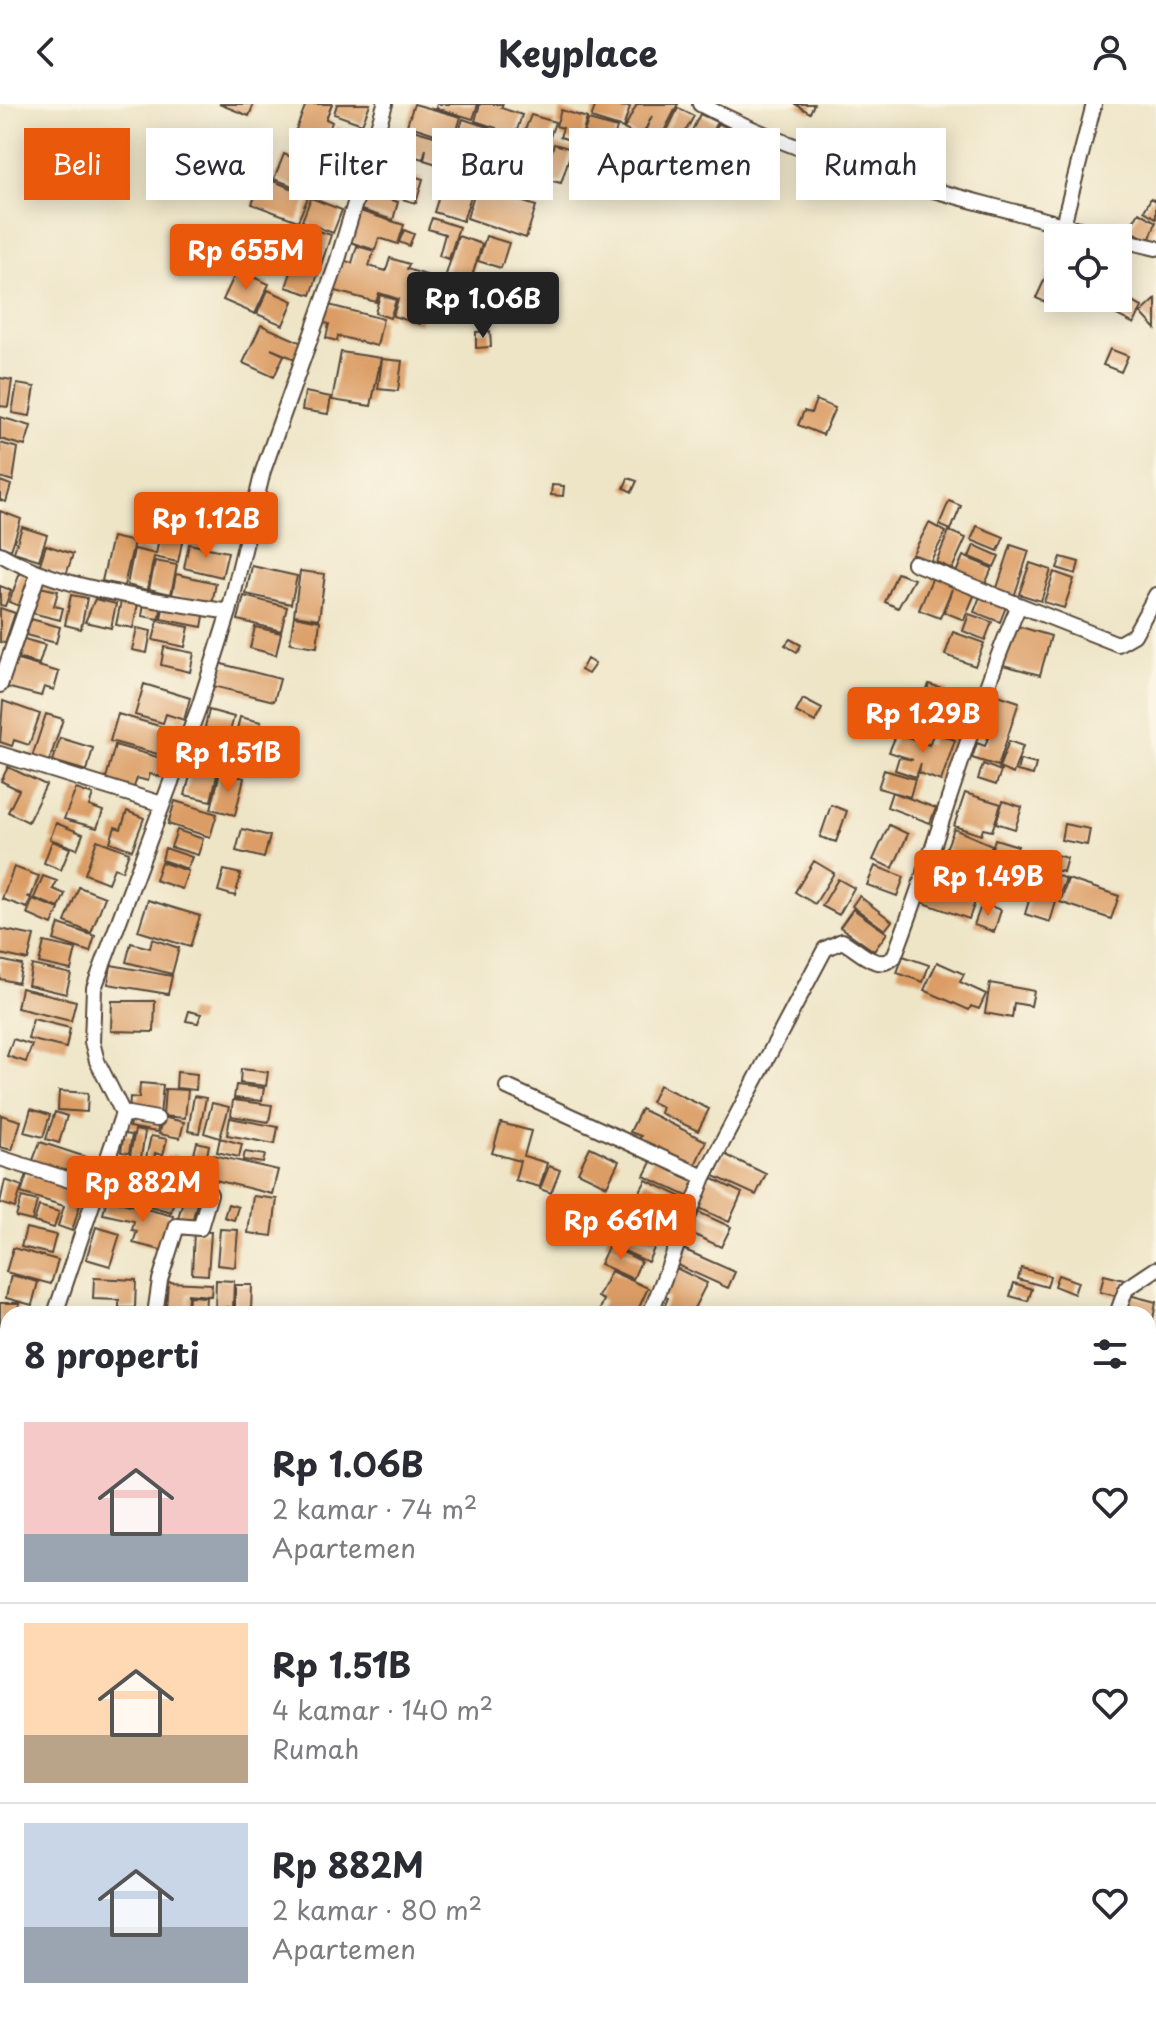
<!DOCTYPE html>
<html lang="id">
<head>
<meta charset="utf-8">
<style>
	:root { --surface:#fff; --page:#f7f7f7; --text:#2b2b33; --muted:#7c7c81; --line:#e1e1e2; --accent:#ea580c }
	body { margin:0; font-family:"Playpen Sans",sans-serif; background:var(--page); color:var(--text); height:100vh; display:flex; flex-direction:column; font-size:30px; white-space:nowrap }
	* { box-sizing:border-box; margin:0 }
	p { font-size:26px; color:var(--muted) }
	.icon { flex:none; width:44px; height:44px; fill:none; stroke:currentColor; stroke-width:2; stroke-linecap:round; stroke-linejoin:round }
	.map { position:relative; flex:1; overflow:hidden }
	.sheet { position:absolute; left:0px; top:1202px; width:1156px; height:714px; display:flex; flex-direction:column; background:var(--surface); border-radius:24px 24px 0 0; box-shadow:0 4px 20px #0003 }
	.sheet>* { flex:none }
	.hud { position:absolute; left:24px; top:24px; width:1108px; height:72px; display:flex; gap:16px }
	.fabs { position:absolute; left:1044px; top:120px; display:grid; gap:16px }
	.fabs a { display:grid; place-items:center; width:88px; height:88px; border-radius:0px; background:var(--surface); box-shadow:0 4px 20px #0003; font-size:40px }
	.price { position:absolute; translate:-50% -68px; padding:0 18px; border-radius:8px; background:var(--accent); color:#fff; font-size:26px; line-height:52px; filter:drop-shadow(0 2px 4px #0008) }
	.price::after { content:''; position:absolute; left:50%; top:48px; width:24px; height:18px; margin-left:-12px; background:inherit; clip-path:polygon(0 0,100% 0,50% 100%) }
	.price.current { background:#222; color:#fff }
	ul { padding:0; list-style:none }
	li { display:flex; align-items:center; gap:24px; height:200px; padding:0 24px }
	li+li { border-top:2px solid var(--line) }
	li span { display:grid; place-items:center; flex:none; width:224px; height:160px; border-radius:0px; color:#555 }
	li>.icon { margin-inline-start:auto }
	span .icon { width:96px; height:96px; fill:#fffc; stroke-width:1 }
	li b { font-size:34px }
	h2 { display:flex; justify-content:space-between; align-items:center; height:96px; padding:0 24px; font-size:34px }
	.pill { padding:0 28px; border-radius:0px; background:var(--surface); box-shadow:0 4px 20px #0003; font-size:28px; line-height:72px }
	.pill.current { background:var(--accent); color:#fff }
	header { display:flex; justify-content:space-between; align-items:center; height:104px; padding:0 24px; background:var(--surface); font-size:36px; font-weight:700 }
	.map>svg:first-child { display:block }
	.building { fill:#db9d65 }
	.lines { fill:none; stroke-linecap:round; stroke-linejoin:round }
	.minor-casing { stroke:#564637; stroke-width:18 }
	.primary-casing { stroke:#564637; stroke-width:26 }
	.minor { stroke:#fff; stroke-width:14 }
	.primary { stroke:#febb71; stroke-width:22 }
</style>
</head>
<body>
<header><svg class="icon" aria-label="back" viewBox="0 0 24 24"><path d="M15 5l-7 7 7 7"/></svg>Keyplace<svg class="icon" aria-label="person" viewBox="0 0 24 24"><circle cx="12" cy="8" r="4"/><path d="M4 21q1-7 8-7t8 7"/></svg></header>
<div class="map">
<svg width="1156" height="1915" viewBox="0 0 1156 1915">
	<rect width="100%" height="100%" fill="#fcf5e5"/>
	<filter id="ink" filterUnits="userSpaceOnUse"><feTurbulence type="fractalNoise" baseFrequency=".0125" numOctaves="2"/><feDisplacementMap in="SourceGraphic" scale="16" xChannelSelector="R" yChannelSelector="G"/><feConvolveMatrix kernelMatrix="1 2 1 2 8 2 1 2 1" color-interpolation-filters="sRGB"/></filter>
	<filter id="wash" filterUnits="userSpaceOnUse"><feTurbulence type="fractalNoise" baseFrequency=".006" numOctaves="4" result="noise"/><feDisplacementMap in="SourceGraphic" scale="32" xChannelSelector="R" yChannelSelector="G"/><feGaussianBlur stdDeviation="1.8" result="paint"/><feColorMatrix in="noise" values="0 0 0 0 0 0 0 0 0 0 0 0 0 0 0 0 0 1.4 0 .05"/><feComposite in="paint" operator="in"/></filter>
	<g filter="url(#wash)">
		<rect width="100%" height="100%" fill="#eee5c7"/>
		<g id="blocks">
			<path class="building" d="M 219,0 L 254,0 L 249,12 Z
				M 306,0 L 332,0 L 326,15 L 332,18 L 324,39 L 295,28 Z
				M 337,0 L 370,0 L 362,20 L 334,10 Z
				M 414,0 L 461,13 L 454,36 L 407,21 Z
				M 437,0 L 478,0 L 473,15 L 436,4 Z
				M 480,0 L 503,0 L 501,4 L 522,11 L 510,48 L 491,42 L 496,24 L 475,17 Z
				M 596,0 L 630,3 L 623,24 L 591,14 Z
				M 637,0 L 678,0 L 657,41 L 642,34 L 652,12 L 641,34 L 624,25 Z
				M 795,0 L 814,0 L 810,9 Z
				M 678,4 L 694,12 L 674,48 L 660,41 Z
				M 561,6 L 587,14 L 580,39 L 560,33 L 563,24 L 556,22 Z
				M 700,10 L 717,18 L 697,57 L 681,49 Z
				M 531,11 L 555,18 L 543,54 L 549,56 L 554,40 L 572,45 L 561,79 L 509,66 Z
				M 463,15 L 490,24 L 484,42 L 457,34 Z
				M 588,16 L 617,24 L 611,44 L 582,35 Z
				M 718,19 L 733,27 L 717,59 L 702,52 Z
				M 337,23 L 365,34 L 345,79 L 336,76 L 332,86 L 315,79 L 311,89 L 274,75 L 284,50 L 321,65 Z
				M 413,26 L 451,37 L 443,62 L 424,56 L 426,45 L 423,55 L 405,50 Z
				M 625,30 L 647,46 L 636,62 L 613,46 Z
				M 750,39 L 769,46 L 764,60 L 745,53 Z
				M 651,43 L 674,58 L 666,70 L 644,55 Z
				M 680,50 L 700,63 L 691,76 L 672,64 Z
				M 487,62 L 525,73 L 518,96 L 536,102 L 526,134 L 467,114 L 476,84 L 514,96 L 480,83 Z
				M 396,67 L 423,75 L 416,99 L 388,91 Z
				M 263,73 L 309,91 L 298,117 L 252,100 Z
				M 453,83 L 472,89 L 463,117 L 434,108 L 440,89 L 450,92 Z
				M 366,88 L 398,98 L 393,116 L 361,106 Z
				M 311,94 L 342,106 L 333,129 L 302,117 Z
				M 1151,94 L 1156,97 L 1156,114 L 1144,107 Z
				M 360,107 L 404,121 L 398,140 L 379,134 L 375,146 L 350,138 Z
				M 1139,108 L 1156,118 L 1149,137 L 1129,125 Z
				M 432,114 L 459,123 L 449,155 L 439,152 L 445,130 L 428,125 Z
				M 306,123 L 331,131 L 311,191 L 286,183 Z
				M 404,126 L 414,130 L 409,142 L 399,138 Z
				M 458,132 L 482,140 L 468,185 L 444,177 Z
				M 486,132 L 509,139 L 501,164 L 478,157 Z
				M 357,142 L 374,147 L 369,162 L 386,167 L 390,154 L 409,160 L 407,165 L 435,174 L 420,220 L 393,212 L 398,195 L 379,189 L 376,198 L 332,186 L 342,156 L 352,159 Z
				M 237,166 L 269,180 L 255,210 L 223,196 Z
				M 1048,168 L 1058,173 L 1058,194 L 1061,194 L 1057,203 L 1036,194 Z
				M 268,186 L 293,197 L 283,221 L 257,210 Z
				M 1118,190 L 1142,203 L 1134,220 L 1105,205 Z
				M 380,191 L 396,196 L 390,214 L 375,209 Z
				M 1156,195 L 1156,225 L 1141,209 Z
				M 325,200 L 383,215 L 377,242 L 338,232 L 337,237 L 326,234 L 329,220 L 320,218 Z
				M 261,221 L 302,239 L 295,255 L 271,245 L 284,251 L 274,273 L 243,259 Z
				M 490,227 L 491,243 L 476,244 L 476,228 Z
				M 1110,245 L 1128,252 L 1121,268 L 1103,261 Z
				M 341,248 L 381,254 L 371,302 L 332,296 Z
				M 382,255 L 402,257 L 398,287 L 378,285 Z
				M 0,274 L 12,276 L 8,303 L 0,302 Z
				M 17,280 L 35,283 L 30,312 L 12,309 Z
				M 305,288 L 331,293 L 328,310 L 302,306 Z
				M 816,296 L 835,304 L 823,331 L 798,321 L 804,307 L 811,309 Z
				M 0,313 L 31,322 L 25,342 L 0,335 Z
				M 0,339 L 18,344 L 13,377 L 0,373 Z
				M 628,374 L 637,377 L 632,388 L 624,384 Z
				M 0,377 L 11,381 L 6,398 L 0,396 Z
				M 552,381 L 564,382 L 563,392 L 551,391 Z
				M 949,397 L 961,402 L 951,426 L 939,421 Z
				M 0,407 L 21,415 L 11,446 L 0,442 Z
				M 192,408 L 215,413 L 210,438 L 187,434 Z
				M 929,419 L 946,428 L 929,460 L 912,451 Z
				M 977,422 L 1004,433 L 998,447 L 971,436 Z
				M 22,423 L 47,431 L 39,456 L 14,448 Z
				M 949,427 L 966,434 L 952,465 L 936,458 Z
				M 160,428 L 183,433 L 178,458 L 154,453 L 147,486 L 127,481 L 134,445 L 156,450 Z
				M 112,433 L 134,438 L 124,482 L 102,477 Z
				M 189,440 L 228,448 L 222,473 L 184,464 Z
				M 46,441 L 73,450 L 66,471 L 39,463 Z
				M 974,441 L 999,452 L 994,463 L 969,453 Z
				M 1011,441 L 1029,447 L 1014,493 L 996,487 Z
				M 963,452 L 992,464 L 984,483 L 955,471 Z
				M 1061,453 L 1079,458 L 1076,470 L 1057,464 Z
				M 155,457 L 177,461 L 171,490 L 149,485 Z
				M 1030,459 L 1051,466 L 1041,497 L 1019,490 Z
				M 252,462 L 297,472 L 291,500 L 246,490 Z
				M 300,467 L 325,470 L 319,515 L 294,511 Z
				M 1054,468 L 1074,475 L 1064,504 L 1044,498 Z
				M 20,469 L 35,474 L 24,504 L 9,498 Z
				M 897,469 L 914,475 L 898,504 L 885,498 Z
				M 176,470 L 216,479 L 212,500 L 172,491 Z
				M 934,470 L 976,487 L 964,516 L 944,508 L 952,485 L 940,514 L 919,506 Z
				M 0,482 L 11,486 L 5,502 L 0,501 Z
				M 35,482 L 58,487 L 54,502 L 63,504 L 60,516 L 32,509 Z
				M 981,490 L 1007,500 L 1000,518 L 974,508 Z
				M 71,491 L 87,494 L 81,525 L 65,521 Z
				M 122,492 L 139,495 L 133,524 L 116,521 Z
				M 244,492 L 287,503 L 281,527 L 238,516 Z
				M 145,494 L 163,497 L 159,515 L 142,512 Z
				M 95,495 L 116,500 L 111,524 L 85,518 Z
				M 164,498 L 205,507 L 202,523 L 161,515 Z
				M 0,504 L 15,509 L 5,539 L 0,538 Z
				M 969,510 L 992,518 L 985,536 L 963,527 Z
				M 294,512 L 320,517 L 317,543 L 290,539 Z
				M 31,515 L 60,523 L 56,539 L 26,531 Z
				M 158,517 L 189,523 L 185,543 L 153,536 Z
				M 1014,521 L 1051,532 L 1040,571 L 1003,561 Z
				M 255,523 L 281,529 L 276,551 L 250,544 Z
				M 137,524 L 151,527 L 147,549 L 132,546 Z
				M 953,528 L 984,539 L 975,562 L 945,551 Z
				M 24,535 L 45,541 L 39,560 L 18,554 Z
				M 790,535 L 801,541 L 797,548 L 785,541 Z
				M 164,543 L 194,549 L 190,568 L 161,561 Z
				M 14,555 L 59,568 L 54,586 L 44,583 L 41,592 L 6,583 Z
				M 587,555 L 595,560 L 588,570 L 581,566 Z
				M 218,559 L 280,575 L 274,597 L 213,582 Z
				M 144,580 L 190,594 L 184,616 L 166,610 L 163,619 L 135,611 Z
				M 929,580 L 948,586 L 937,617 L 918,611 Z
				M 995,590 L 1019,598 L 998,662 L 972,654 L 977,639 L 985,642 L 994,617 L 987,614 Z
				M 803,595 L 822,605 L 815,618 L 796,608 Z
				M 3,597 L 40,610 L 29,641 L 14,636 L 12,642 L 0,638 Z
				M 945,602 L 970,610 L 964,629 L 938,621 Z
				M 209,606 L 234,613 L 226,642 L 202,636 Z
				M 46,610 L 63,615 L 49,658 L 32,653 Z
				M 118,610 L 173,626 L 165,652 L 110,637 Z
				M 240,613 L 261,618 L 252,651 L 232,646 Z
				M 934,628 L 955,636 L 941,677 L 919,669 L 921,659 L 916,673 L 895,666 L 899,653 L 913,656 L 889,648 L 897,629 L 929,641 Z
				M 60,634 L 93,644 L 87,667 L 53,657 Z
				M 1009,637 L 1023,642 L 1013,670 L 999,664 Z
				M 115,641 L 171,657 L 166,674 L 150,670 L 148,677 L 137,674 L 133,686 L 105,678 Z
				M 213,643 L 239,650 L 234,669 L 208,662 Z
				M 1020,656 L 1036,660 L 1033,671 L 1017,667 Z
				M 983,660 L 1001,667 L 996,681 L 978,675 Z
				M 193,661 L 218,667 L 211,697 L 185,691 Z
				M 8,663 L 46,681 L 28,718 L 8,708 L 19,686 L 1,677 Z
				M 884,666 L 915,675 L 910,693 L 878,684 Z
				M 220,668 L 244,674 L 235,711 L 211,705 Z
				M 76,685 L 93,691 L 89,702 L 103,707 L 97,724 L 64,715 Z
				M 892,688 L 936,704 L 930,719 L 887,703 Z
				M 965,689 L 1001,700 L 992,727 L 983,725 L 981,731 L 954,722 Z
				M 175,697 L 217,710 L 210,733 L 168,720 Z
				M 1003,697 L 1022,703 L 1015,725 L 996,719 Z
				M 831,701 L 847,707 L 836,738 L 820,733 Z
				M 127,707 L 144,714 L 132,746 L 110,738 L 115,723 L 121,725 Z
				M 56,719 L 83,730 L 77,745 L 50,735 Z
				M 1064,720 L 1090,725 L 1087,741 L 1061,736 Z
				M 889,721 L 908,730 L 893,764 L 873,756 Z
				M 242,725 L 270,732 L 264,754 L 236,747 Z
				M 954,725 L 992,741 L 984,761 L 946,745 Z
				M 177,726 L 203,735 L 198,751 L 171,743 Z
				M 995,735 L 1018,742 L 1009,770 L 986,763 Z
				M 97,736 L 129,748 L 122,767 L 114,764 L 108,779 L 85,770 Z
				M 52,737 L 70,744 L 61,766 L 44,759 Z
				M 165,744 L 192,753 L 187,765 L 162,756 Z
				M 1020,748 L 1037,753 L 1030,774 L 1013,768 Z
				M 1048,749 L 1067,754 L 1063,768 L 1044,763 Z
				M 942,752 L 975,764 L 966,788 L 933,776 Z
				M 814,757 L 834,769 L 815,800 L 795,788 Z
				M 161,758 L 188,767 L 182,785 L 155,776 Z
				M 875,762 L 904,773 L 897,792 L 867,781 Z
				M 14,763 L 39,772 L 31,793 L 27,792 L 31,794 L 27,804 L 2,795 Z
				M 1039,764 L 1066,775 L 1058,795 L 1031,784 Z
				M 224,766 L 241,770 L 235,792 L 218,787 Z
				M 43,772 L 57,777 L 53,785 L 65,790 L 59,804 L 34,794 Z
				M 838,775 L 854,784 L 839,811 L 822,802 Z
				M 1068,775 L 1119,792 L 1111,815 L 1060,798 Z
				M 928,778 L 976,795 L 969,815 L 921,798 Z
				M 79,783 L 105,793 L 91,829 L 65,818 Z
				M 1031,790 L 1056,798 L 1050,818 L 1025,810 Z
				M 859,792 L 892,817 L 885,826 L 852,802 Z
				M 33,795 L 59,805 L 52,821 L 27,810 Z
				M 148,796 L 200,812 L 190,843 L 138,827 Z
				M 982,799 L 1001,806 L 994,828 L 974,821 Z
				M 853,805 L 887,829 L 874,847 L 840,823 Z
				M 59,820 L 95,832 L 90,848 L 54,836 Z
				M 0,825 L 34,832 L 28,856 L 0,850 Z
				M 152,835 L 179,844 L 172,870 L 126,858 L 131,839 L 150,844 Z
				M 44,838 L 76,845 L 71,866 L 39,859 Z
				M 903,852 L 929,861 L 923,878 L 897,869 Z
				M 0,856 L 22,861 L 18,879 L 0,875 Z
				M 937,858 L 964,870 L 960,878 L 986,890 L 979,905 L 971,902 L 969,906 L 924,886 Z
				M 32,861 L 71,870 L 66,890 L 28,881 Z
				M 111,861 L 172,872 L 168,890 L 108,880 Z
				M 990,879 L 1034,887 L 1031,902 L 1014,899 L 1012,914 L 985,909 Z
				M 21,884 L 76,897 L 71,917 L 17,904 Z
				M 112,897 L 155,897 L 154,928 L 111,927 Z
				M 189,907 L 201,910 L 198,919 L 186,917 Z
				M 33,915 L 70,924 L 66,944 L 28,935 Z
				M 13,935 L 32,941 L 26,958 L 7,952 Z
				M 241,965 L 268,968 L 266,982 L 240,979 Z
				M 177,968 L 197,970 L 196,986 L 176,984 Z
				M 140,979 L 163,981 L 160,1011 L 129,1008 L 130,993 L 139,994 Z
				M 236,981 L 264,984 L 262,997 L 234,994 Z
				M 659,981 L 709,1005 L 698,1027 L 660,1009 L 662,1003 L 651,998 Z
				M 165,985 L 188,986 L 185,1014 L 163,1012 Z
				M 59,987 L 88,989 L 87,1008 L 58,1006 Z
				M 194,992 L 206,994 L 199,1029 L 188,1027 Z
				M 233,996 L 272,1001 L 269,1018 L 231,1012 Z
				M 212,999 L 229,1003 L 220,1034 L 204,1029 Z
				M 31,1005 L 50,1011 L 43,1033 L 24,1028 Z
				M 641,1005 L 706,1037 L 694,1063 L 638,1038 L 641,1032 L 630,1028 Z
				M 55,1008 L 67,1012 L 59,1039 L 46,1035 Z
				M 1,1011 L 21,1017 L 12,1046 L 0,1043 Z
				M 162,1013 L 184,1018 L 180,1034 L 159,1030 Z
				M 131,1014 L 159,1019 L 157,1028 L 129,1023 Z
				M 230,1014 L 278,1023 L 275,1040 L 227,1031 Z
				M 501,1019 L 531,1027 L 524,1052 L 547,1059 L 540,1083 L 515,1076 L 520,1057 L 492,1049 Z
				M 135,1026 L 145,1028 L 141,1054 L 130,1052 Z
				M 124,1030 L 132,1031 L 129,1049 L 121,1048 Z
				M 151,1032 L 167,1035 L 163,1051 L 155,1049 L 154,1056 L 146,1054 Z
				M 220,1034 L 242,1040 L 239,1053 L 217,1048 Z
				M 40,1038 L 95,1056 L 89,1073 L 74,1067 L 72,1073 L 32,1059 Z
				M 197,1038 L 209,1041 L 206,1057 L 193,1054 Z
				M 590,1043 L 619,1057 L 607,1082 L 578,1068 Z
				M 245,1048 L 265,1051 L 263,1059 L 243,1056 Z
				M 724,1050 L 766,1070 L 756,1091 L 714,1072 Z
				M 116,1051 L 151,1060 L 147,1076 L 128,1071 L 130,1066 L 113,1062 Z
				M 172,1051 L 187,1057 L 181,1071 L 167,1065 Z
				M 213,1051 L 278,1066 L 272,1090 L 207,1074 Z
				M 653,1054 L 697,1075 L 689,1093 L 644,1072 Z
				M 549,1062 L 560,1066 L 551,1089 L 540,1085 Z
				M 114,1065 L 124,1068 L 117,1093 L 107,1090 Z
				M 27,1070 L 84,1087 L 72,1127 L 58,1122 L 64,1102 L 21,1089 Z
				M 127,1072 L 145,1077 L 138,1101 L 120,1096 Z
				M 158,1072 L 181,1078 L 177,1091 L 154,1085 Z
				M 709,1073 L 742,1089 L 729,1118 L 695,1102 Z
				M 5,1076 L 22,1082 L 15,1104 L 0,1099 Z
				M 189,1076 L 202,1080 L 192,1118 L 178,1114 Z
				M 646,1076 L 688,1096 L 681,1111 L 638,1091 Z
				M 150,1087 L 175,1093 L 171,1108 L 146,1101 Z
				M 253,1092 L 277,1095 L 272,1132 L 248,1129 Z
				M 22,1093 L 37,1097 L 32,1117 L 16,1113 Z
				M 107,1095 L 173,1112 L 165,1147 L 133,1139 L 137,1127 L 132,1126 L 134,1117 L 103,1110 Z
				M 644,1097 L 670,1110 L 655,1139 L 618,1122 L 627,1102 L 639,1108 Z
				M 228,1100 L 238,1103 L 234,1116 L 224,1113 Z
				M 39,1102 L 59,1108 L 54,1124 L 34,1118 Z
				M 696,1107 L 731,1123 L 721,1143 L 686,1127 Z
				M 613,1122 L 655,1142 L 648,1158 L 605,1138 Z
				M 96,1123 L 120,1130 L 110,1162 L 86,1155 Z
				M 26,1124 L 56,1131 L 51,1150 L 21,1143 Z
				M 220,1125 L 238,1126 L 235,1163 L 217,1161 Z
				M 194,1127 L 211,1128 L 208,1171 L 192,1170 Z
				M 609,1141 L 641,1157 L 633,1175 L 600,1160 Z
				M 13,1144 L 58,1156 L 51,1180 L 6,1168 Z
				M 683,1145 L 735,1168 L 728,1184 L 677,1161 Z
				M 676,1164 L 707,1179 L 691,1210 L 661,1210 L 668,1194 L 663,1192 Z
				M 1021,1164 L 1050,1172 L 1047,1183 L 1018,1175 Z
				M 611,1167 L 648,1184 L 636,1210 L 598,1210 L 604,1196 L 598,1193 Z
				M 11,1171 L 38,1178 L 32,1201 L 6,1194 Z
				M 1058,1171 L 1078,1178 L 1074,1190 L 1054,1182 Z
				M 1104,1171 L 1124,1176 L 1120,1193 L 1100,1188 Z
				M 94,1174 L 136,1176 L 135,1204 L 119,1204 L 119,1196 L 93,1195 Z
				M 216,1176 L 234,1177 L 233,1204 L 227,1203 L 227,1210 L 215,1210 Z
				M 168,1178 L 212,1180 L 211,1192 L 188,1190 L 187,1207 L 166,1205 Z
				M 1014,1179 L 1032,1185 L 1028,1197 L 1010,1192 Z
				M 235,1181 L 252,1181 L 251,1206 L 235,1206 Z
				M 1129,1191 L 1156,1198 L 1150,1233 L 1148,1210 L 1124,1210 Z
				M 189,1192 L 206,1193 L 205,1209 L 188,1209 Z
				M 0,1199 L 19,1199 L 18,1210 L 8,1210 L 8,1223 L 0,1222 Z
				M 0,1228 L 8,1228 L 8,1250 L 0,1249 Z
				M 1148,1241 L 1156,1244 L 1156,1269 L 1148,1266 Z
				M 1148,1269 L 1156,1272 L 1152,1288 L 1148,1286 Z
				M 1153,1409 L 1156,1410 L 1156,1438 L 1148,1436 Z
				M 0,1422 L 7,1422 L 6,1440 L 0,1440 Z
				M 1156,1444 L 1156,1493 L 1148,1491 L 1148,1472 Z
				M 1150,1493 L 1156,1495 L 1156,1524 L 1148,1522 Z
				M 1148,1524 L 1156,1526 L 1156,1553 L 1148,1551 Z
				M 1148,1553 L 1156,1555 L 1156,1583 L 1148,1581 Z
				M 1149,1598 L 1156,1600 L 1156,1645 L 1148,1643 Z
				M 1148,1644 L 1156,1646 L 1156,1676 L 1148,1674 Z
				M 1155,1688 L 1156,1688 L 1155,1763 L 1148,1762 L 1148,1715 Z
				M 0,1696 L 8,1697 L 4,1748 L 0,1747 Z
				M 0,1784 L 8,1786 L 8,1805 L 0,1803 Z
				M 0,1829 L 8,1830 L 8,1853 L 0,1852 Z
				M 0,1858 L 8,1859 L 8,1873 L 0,1872 Z
				M 1156,1871 L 1156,1915 L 1143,1915 L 1140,1914 L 1142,1908 L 1148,1908 L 1148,1892 Z
				M 0,1875 L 8,1875 L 8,1897 L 0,1896 Z
				M 36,1908 L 86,1908 L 86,1915 L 36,1915 Z
				M 389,1908 L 404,1908 L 416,1912 L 415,1915 L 386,1915 Z
				M 451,1908 L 469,1908 L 476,1910 L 475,1915 L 448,1915 Z
				M 511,1908 L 529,1908 L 527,1915 L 509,1915 Z
				M 536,1908 L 557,1908 L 555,1915 L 534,1915 Z
				M 1056,1908 L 1082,1908 L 1080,1915 L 1054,1915 Z
				M 1084,1908 L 1108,1908 L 1106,1915 L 1082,1915 Z
				M 1114,1908 L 1136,1908 L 1134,1915 L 1112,1915 Z"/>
		</g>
	</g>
	<g filter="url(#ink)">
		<use href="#blocks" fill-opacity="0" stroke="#564637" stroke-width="2"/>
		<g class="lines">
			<defs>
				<path id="minor" d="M 700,0 C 814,60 940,87 1063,121 L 1094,0
					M 1063,121 L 1115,134
					M 1118,135 L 1156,144
					M 0,450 C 68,489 152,494 229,508
					M 914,459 L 1019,501
					M 0,581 L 38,470
					M 0,650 L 162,700
					M 507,983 L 704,1073
					M 123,1009 L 157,1015
					M 0,1054 L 98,1085
					M 55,1210 L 123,1009 L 97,957 L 92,938 L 94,884 L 199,603 L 229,508 L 263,367 L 336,162 L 385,0
					M 155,1210 L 160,1176 L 177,1122 L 200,1124 L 210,1090
					M 650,1210 L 704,1073 L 825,845 L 842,837 C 858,845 877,869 894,853 C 939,737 970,615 1019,501 L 1118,540 L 1134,531 L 1156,491
					M 1117,1210 L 1126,1185 L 1156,1165
					M 1148,1372 L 1156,1372
					M 0,1551 L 8,1506
					M 17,1908 L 27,1909
					M 786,1908 L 817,1915
					M 700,1915 L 703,1908
					M 965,1915 L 967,1908"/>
				<path id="primary" d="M 0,1665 L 8,1667
					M 995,1908 L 1023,1915"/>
			</defs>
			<use href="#minor" class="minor-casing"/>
			<use href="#primary" class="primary-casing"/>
			<use href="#minor" class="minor"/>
			<use href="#primary" class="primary"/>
		</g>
	</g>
</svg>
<div class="fabs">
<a><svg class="icon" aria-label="locate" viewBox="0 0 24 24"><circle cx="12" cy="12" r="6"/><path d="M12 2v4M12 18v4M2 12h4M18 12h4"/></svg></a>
</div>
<b class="price" style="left:246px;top:188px">Rp 655M</b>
<b class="price current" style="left:483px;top:236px">Rp 1.06B</b>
<b class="price" style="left:206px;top:456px">Rp 1.12B</b>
<b class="price" style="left:923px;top:651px">Rp 1.29B</b>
<b class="price" style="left:228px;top:690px">Rp 1.51B</b>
<b class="price" style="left:988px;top:814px">Rp 1.49B</b>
<b class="price" style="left:143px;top:1120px">Rp 882M</b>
<b class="price" style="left:621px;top:1158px">Rp 661M</b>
<div class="hud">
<a class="pill current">Beli</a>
<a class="pill">Sewa</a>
<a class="pill">Filter</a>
<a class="pill">Baru</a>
<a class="pill">Apartemen</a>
<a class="pill">Rumah</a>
</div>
<section class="sheet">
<h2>8 properti<svg class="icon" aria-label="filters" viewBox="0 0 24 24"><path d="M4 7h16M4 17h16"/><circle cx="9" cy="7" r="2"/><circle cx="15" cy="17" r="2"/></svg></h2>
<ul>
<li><span style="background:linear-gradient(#f6c9c9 70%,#9aa5b1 0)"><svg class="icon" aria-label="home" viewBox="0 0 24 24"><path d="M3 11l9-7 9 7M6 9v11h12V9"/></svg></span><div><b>Rp 1.06B</b><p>2 kamar · 74 m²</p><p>Apartemen</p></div><svg class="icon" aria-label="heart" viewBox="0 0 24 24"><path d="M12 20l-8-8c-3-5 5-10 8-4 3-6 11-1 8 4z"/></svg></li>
<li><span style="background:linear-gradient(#ffd9b3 70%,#b9a48a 0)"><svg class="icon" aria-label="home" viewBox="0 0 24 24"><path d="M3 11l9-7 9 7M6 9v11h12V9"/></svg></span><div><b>Rp 1.51B</b><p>4 kamar · 140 m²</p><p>Rumah</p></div><svg class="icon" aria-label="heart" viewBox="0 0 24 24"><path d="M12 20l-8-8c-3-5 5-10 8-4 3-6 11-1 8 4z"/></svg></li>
<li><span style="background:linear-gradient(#c9d6e8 65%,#9aa5b1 0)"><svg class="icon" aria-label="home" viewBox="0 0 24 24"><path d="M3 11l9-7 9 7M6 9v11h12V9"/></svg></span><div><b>Rp 882M</b><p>2 kamar · 80 m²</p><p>Apartemen</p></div><svg class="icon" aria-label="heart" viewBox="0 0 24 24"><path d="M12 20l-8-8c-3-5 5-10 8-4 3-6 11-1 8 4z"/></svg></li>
</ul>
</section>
</div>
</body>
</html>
